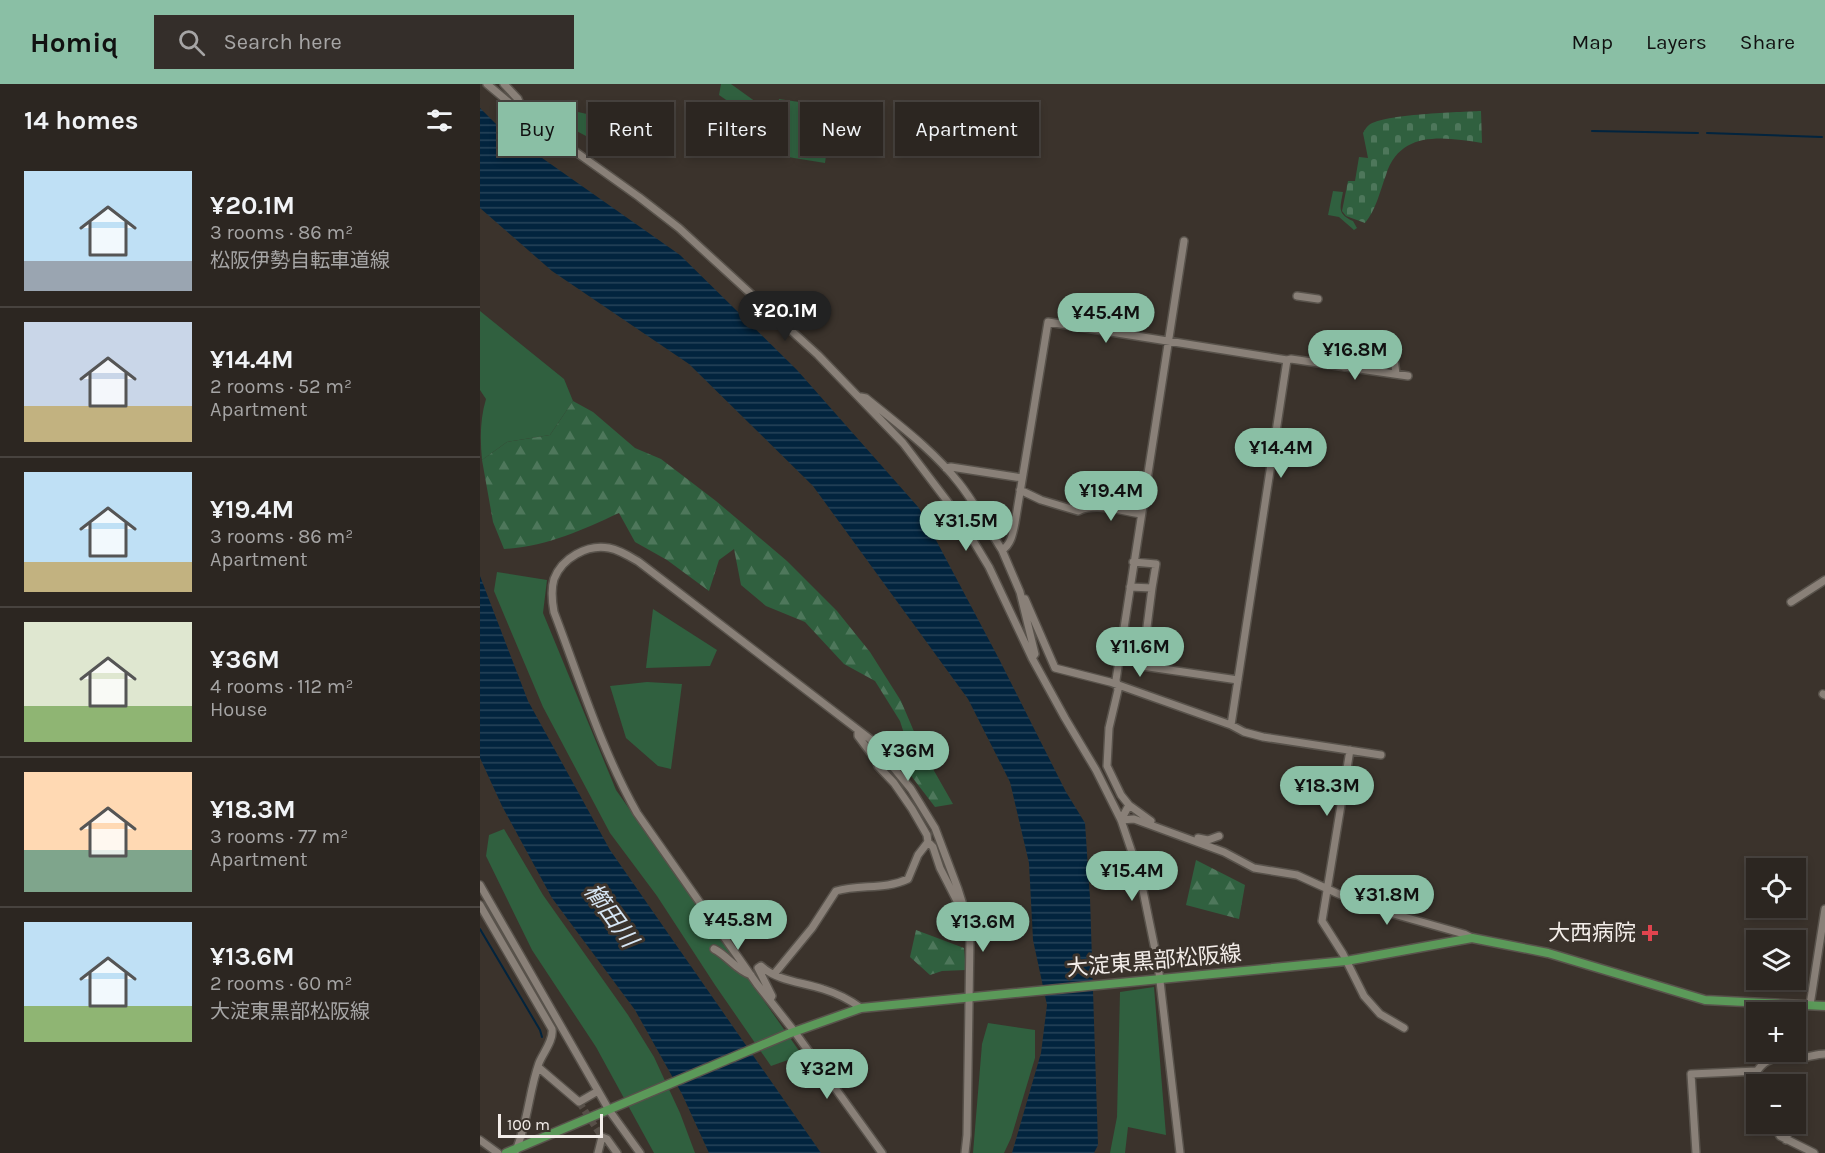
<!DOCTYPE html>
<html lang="en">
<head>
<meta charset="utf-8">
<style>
	:root { --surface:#2c2621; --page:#342e2a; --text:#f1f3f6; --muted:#a6a5a5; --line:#48433f; --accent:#8abfa5 }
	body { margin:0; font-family:Karla,"Noto Sans JP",sans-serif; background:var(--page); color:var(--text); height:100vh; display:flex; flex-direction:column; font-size:22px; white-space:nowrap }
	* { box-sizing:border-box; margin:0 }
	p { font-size:20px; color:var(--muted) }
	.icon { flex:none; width:33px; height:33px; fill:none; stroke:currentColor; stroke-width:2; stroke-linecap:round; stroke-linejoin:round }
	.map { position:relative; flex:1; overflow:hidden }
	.drawer { display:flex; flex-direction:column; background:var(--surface); width:480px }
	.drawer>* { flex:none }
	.hud { position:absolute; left:18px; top:18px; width:570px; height:54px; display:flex; gap:12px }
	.tools { position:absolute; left:1266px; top:774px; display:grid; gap:12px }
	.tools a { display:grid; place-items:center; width:60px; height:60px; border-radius:0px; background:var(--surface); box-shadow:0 3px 9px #0003,0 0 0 2px var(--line); font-size:30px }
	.scale { position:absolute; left:18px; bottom:15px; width:105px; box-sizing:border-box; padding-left:6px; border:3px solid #f3ede9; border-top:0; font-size:16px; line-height:21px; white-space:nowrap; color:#f3ede9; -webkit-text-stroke:4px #3b332c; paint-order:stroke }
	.price { position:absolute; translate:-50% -51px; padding:0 14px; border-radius:21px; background:var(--accent); color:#111; font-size:20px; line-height:39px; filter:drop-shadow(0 2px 3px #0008) }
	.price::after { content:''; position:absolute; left:50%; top:36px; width:18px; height:14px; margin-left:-9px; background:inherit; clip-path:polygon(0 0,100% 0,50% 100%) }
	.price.current { background:#222; color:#fff }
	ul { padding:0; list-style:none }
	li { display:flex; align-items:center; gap:18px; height:150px; padding:0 24px }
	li+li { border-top:2px solid var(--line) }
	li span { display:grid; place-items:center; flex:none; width:168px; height:120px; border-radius:0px; color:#555 }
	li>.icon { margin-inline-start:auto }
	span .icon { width:72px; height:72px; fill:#fffc; stroke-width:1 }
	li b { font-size:26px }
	h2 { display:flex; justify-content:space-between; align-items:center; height:72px; padding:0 24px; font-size:26px }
	.pill { padding:0 21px; border-radius:0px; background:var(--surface); box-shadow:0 3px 9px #0003,0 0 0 2px var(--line); font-size:21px; line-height:54px }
	.pill.current { background:var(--accent); color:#111 }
	header { display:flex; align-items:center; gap:36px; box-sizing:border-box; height:84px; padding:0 30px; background:var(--accent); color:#111 }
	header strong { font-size:28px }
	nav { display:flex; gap:33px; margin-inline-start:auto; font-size:21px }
	.search { width:420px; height:54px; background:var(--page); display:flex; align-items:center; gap:15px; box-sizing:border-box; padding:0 21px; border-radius:0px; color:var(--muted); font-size:22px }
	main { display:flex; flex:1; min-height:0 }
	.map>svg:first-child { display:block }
	.grass { fill:#30603f }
	.forest { fill:url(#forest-firs) }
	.cemetery { fill:url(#cemetery-stones) }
	.water { fill:url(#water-rules) }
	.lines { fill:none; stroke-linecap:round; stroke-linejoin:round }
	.stream { stroke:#02243e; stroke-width:2 }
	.minor-tunnel { stroke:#574f48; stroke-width:7; stroke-dasharray:7 3.5; stroke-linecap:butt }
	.minor-casing { stroke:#58524b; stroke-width:10 }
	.major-casing { stroke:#58524b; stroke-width:11 }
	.minor { stroke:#898078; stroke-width:7 }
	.major { stroke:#5b9959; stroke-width:8 }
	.health-dot { fill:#e0444e; stroke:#3b332c; stroke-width:2 }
	.labels { text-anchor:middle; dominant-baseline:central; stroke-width:6; stroke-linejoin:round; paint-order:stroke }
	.poi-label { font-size:22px; fill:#f3ede9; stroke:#3b332c; text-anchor:end }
	.street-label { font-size:22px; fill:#f3ede9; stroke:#3b332c }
	.water-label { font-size:24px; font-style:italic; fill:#d6e6f5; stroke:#3b332c }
</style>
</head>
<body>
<header>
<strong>Homiq</strong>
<div class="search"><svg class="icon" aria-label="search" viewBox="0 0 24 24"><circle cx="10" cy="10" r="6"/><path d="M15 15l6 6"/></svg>Search here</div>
<nav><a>Map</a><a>Layers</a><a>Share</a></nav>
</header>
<main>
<section class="drawer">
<h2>14 homes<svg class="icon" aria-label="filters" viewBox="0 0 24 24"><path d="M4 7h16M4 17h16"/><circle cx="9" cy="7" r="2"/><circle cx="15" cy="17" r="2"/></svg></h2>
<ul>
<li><span style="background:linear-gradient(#bfe0f5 75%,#9aa5b1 0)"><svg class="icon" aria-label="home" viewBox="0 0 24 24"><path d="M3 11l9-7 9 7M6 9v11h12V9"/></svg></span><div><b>¥20.1M</b><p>3 rooms · 86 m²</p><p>松阪伊勢自転車道線</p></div></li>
<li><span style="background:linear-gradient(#c9d6e8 70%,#c2b280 0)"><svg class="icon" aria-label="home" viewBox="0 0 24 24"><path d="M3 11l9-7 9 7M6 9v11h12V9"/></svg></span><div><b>¥14.4M</b><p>2 rooms · 52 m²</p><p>Apartment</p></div></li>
<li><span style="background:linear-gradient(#bfe0f5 75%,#c2b280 0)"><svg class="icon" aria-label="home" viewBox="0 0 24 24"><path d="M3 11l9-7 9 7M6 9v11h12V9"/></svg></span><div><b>¥19.4M</b><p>3 rooms · 86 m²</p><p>Apartment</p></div></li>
<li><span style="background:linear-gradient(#dfe7d0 70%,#8fb573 0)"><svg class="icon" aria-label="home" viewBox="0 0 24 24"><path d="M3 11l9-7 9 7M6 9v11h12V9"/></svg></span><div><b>¥36M</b><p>4 rooms · 112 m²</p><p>House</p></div></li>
<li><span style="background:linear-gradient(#ffd9b3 65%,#7fa58c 0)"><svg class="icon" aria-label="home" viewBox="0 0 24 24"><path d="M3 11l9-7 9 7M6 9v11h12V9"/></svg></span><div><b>¥18.3M</b><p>3 rooms · 77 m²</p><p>Apartment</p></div></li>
<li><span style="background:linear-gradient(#bfe0f5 70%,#8fb573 0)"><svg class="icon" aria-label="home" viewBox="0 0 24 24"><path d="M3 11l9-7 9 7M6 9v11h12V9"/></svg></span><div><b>¥13.6M</b><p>2 rooms · 60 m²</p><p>大淀東黒部松阪線</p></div></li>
</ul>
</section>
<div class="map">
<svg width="1345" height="1069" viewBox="0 0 1345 1069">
	<defs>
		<pattern id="forest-firs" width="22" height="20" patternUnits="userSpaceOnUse" patternTransform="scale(1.5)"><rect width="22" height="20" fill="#30603f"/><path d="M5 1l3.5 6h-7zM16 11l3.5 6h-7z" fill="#4e775b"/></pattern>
		<pattern id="cemetery-stones" width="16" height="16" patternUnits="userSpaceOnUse" patternTransform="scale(1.5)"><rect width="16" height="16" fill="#30603f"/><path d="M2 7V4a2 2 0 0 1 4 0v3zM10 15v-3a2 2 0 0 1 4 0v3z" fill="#4e775b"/></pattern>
		<pattern id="water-rules" width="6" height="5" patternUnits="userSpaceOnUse" patternTransform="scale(1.5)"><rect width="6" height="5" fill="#02243e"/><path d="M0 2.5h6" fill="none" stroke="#27445a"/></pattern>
	</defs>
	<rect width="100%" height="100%" fill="#3b332c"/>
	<path class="grass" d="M 241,0 L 251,0 L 294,31 L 291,47 L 239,11 Z
		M 299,15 L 353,23 L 345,79 L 289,70 Z
		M 89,26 L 107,30 L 106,52 L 85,41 Z
		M 853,107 L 863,108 C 860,124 857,130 873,137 L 877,144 L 874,146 L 859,133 L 848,131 Z
		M 0,227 L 84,295 L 93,317 L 70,351 L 27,358 L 2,376 C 0,355 0,335 6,315 L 0,306 Z
		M 17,488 L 67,496 L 63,529 L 136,706 L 322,971 L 291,982 L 235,901 L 177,812 L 130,749 L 63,623 L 14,507 Z
		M 173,525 L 237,566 L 230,582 L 166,584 Z
		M 167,598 L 202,600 L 191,685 L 178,682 L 146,654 L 130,602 Z
		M 24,745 L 63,811 L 148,931 L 174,973 L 200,1029 L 215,1069 L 174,1069 L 116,963 L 52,866 L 6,772 L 9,751 Z
		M 674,903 L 686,1051 L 648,1043 L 645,1069 L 630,1069 L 637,1033 L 640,908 Z
		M 508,939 L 555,946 L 555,974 L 531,1054 L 524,1069 L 493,1069 L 502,960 Z"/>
	<path class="forest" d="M 93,317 L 113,328 L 155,364 L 181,375 L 236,417 L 307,477 L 357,527 L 390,568 L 421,617 L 441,664 L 473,720 L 455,723 L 419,676 L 429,665 L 420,637 L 395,597 L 364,580 L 325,538 L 286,522 L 261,501 L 254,465 L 239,476 L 229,507 L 187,476 L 155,458 L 139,429 C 102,446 66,463 24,465 L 13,438 L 2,376 L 27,358 L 70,351 Z
		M 716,776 L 765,801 L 759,835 L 706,821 Z
		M 436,846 L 484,864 L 486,886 L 462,887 L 450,891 L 430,873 Z"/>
	<path class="cemetery" d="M 1001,27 L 1002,59 C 964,53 920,46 906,91 C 900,107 896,126 885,139 L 866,132 L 862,127 L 868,97 L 875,97 L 879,73 L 888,74 L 883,49 C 885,46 886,43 889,41 C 903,30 980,28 1001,27 Z"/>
	<path class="water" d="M 0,24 L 21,45 L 200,171 L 317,286 L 439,424 L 519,575 L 586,708 L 605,739 L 610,814 L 618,1061 L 614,1069 L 532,1069 L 561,969 L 567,921 L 553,856 L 549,779 L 530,698 L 488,615 L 333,402 L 209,280 L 72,187 L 0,124 Z
		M 0,492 L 48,617 L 130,766 L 341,1069 L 229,1069 L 202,1010 L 155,926 L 72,814 L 22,722 L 0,674 Z"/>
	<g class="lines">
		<path class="stream" d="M 1112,47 L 1218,49
			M 1227,49 L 1342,53
			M 0,845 L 60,946 L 62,953"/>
		<path class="minor-tunnel" d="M 99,1018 L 122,1053"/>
		<defs>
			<path id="minor" d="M 7,0 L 44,31 L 159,113 L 199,144 L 270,209 L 338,271 L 423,359 L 477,430 L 509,483 L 552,574 L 585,634 L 616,686 L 641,736 L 660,792 L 678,880 L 700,1069
				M 24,0 L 38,15 L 44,30
				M 817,212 L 838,215
				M 864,283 L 864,260 L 912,259 L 916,290
				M 381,313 L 386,314 C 419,341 453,366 479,399 C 495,419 508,444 522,466
				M 466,384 L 471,383 L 542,394
				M 540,406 L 561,416 L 598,427 C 617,418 641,427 661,430
				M 650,503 L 672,504 L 676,480 L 653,478
				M 672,504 L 662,582 L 758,596
				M 545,515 L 575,584 L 630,598 L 751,641 L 764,648 L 783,653 L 901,671
				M 1311,518 L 1345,496
				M 552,574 L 555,570 L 540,508 L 522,466 C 531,461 533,449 535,439 L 568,238 L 807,276 L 811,275 L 928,292
				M 1343,610 L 1345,611
				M 751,641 L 807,276
				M 378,646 L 378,652 L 396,676 L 398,682 L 414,699 L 432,725 L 447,751 L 448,758
				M 870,666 L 842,837 L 863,870 L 884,912 L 900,930 L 924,944
				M 649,721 L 671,737
				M 641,736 L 649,721 L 641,711 L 627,682 L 629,644 L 638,606 L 636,596 L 704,157
				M 641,736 L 654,735 L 744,768 L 774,784 L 817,791 L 874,817 L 910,829 L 984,850 L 992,854
				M 718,754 L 728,756 L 739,752
				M 0,801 L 129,1026 L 160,1069
				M 0,821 L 72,945 C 74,956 63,969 59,979 C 49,1007 48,1038 36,1066
				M 234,865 C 248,872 256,886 271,891
				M 295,889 L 332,844 L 356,807 C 380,800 405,806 428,795 L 438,771 L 448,758 L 453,763 L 460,784 L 479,821
				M 290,916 L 292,912 L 278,884 L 281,882 C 297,897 322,898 343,905 C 356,909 370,916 381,924
				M 1330,921 L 1345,825
				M 58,983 L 99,1018 L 118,1007
				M 1294,1040 L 1300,1052 L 1334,1069
				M 0,1056 L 18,1069
				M 1306,1056 L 1310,1042
				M 118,1069 L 122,1053 L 127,1055 L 137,1069
				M 402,1069 L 314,947 L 277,900 L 157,729 C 121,665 100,596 74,528 C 72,517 71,505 74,495 C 82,474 107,460 129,464 C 140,466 149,472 159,478 L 390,655 L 431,705 L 455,744 L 478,805 L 488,837 L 490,853 L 487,1051 L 485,1069
				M 1216,1069 L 1211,990 L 1277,987 C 1289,969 1303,975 1321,974 C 1329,973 1337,970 1345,970"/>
			<path id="major" d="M 26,1069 L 308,950 L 381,924 L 866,877 L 992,854 L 1068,869 L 1225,916 L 1345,922"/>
		</defs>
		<use href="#minor" class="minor-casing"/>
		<use href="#major" class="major-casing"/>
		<use href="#minor" class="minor"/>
		<use href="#major" class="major"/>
	</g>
	<path class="health-dot" d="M1167 840h6v6h6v6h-6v6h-6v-6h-6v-6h6z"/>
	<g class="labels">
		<g class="poi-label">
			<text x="1156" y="849">大西病院</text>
		</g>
		<g class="street-label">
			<text transform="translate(674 877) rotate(-5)">大淀東黒部松阪線</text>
		</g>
		<g class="water-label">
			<text transform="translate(131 831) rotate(54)">櫛田川</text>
		</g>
	</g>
</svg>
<div class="tools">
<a><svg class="icon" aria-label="locate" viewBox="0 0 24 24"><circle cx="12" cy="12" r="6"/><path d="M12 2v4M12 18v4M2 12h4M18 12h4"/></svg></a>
<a><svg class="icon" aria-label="layers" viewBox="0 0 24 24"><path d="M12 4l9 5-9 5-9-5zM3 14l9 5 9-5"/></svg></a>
<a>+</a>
<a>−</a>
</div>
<div class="scale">100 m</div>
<b class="price current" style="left:305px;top:258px">¥20.1M</b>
<b class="price" style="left:626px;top:260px">¥45.4M</b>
<b class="price" style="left:875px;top:297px">¥16.8M</b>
<b class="price" style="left:801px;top:395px">¥14.4M</b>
<b class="price" style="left:631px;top:438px">¥19.4M</b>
<b class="price" style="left:486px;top:468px">¥31.5M</b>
<b class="price" style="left:660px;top:594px">¥11.6M</b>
<b class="price" style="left:428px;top:698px">¥36M</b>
<b class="price" style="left:847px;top:733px">¥18.3M</b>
<b class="price" style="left:652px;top:818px">¥15.4M</b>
<b class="price" style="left:907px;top:842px">¥31.8M</b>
<b class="price" style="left:258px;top:867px">¥45.8M</b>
<b class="price" style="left:503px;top:869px">¥13.6M</b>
<b class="price" style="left:347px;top:1016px">¥32M</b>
<div class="hud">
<a class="pill current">Buy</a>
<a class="pill">Rent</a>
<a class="pill">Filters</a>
<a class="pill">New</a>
<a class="pill">Apartment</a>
</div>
</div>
</main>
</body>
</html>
